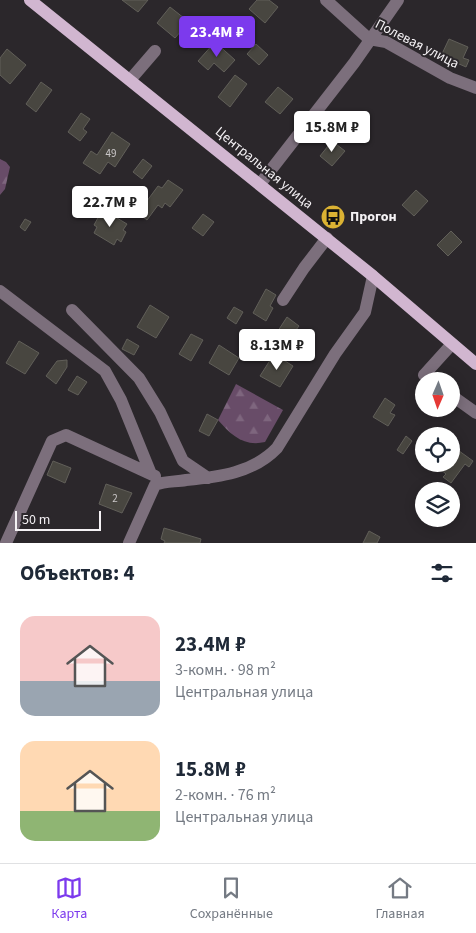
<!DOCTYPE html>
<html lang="ru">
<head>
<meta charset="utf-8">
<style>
	:root { --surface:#fff; --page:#f6f6f7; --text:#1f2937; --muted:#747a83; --line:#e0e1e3; --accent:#7c3aed }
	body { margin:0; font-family:"Source Sans 3",sans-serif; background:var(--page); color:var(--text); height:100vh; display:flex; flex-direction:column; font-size:19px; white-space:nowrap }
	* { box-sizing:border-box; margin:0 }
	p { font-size:16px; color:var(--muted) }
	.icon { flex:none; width:28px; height:28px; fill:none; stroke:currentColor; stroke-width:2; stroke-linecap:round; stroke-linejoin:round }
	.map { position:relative; height:543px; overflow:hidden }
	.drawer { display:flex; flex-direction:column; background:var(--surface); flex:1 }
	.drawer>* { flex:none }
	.needle { width:32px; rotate:182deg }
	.fabs { position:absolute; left:415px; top:372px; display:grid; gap:10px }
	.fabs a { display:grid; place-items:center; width:45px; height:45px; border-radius:50%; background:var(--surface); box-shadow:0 2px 12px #0003; font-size:25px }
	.scale { position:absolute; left:15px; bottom:12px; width:86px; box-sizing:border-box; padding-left:5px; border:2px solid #f4f1f4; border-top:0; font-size:14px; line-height:18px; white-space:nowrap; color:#f4f1f4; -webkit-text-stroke:4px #2b272b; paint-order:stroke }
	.price { position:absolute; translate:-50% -42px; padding:0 11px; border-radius:5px; background:#fff; color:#222; font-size:16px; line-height:32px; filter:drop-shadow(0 1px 2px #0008) }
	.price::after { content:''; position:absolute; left:50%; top:30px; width:15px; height:11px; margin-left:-8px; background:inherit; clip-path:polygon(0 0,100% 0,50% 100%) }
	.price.on { background:var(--accent); color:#fff }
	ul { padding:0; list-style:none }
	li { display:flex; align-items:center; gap:15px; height:125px; padding:0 20px }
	li span { display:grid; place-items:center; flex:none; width:140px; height:100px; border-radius:15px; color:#555 }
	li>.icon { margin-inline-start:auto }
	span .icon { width:60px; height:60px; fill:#fffc; stroke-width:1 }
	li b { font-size:21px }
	h2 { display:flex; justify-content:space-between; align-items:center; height:60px; padding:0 20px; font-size:21px }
	.tabs { display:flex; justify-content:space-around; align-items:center; height:70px; border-top:1px solid var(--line); background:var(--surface); font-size:14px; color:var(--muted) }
	.tabs a { display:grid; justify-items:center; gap:2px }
	.tabs .on { color:var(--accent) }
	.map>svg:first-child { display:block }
	.forest { fill:url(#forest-firs) }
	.building { fill:#484640; stroke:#615f59 }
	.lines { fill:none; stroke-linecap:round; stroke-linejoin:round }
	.minor { stroke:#7c6f7c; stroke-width:12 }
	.major { stroke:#d1b6d0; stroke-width:12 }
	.labels { text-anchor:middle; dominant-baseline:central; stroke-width:4; stroke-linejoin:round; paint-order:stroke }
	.number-label { font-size:11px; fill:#c9c6c7 }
	.street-label { font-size:14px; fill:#f4f1f4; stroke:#2b272b }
	.poi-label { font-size:14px; font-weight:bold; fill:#f4f1f4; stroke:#2b272b; text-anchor:start }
</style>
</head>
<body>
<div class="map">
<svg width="476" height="543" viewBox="0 0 476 543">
	<defs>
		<pattern id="forest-firs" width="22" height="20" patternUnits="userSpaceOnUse" patternTransform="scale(1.25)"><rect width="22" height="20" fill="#684c68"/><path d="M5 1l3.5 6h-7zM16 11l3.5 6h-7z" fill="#7e667e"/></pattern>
	</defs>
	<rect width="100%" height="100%" fill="#2b272b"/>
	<path class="forest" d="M 0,159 L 6,162 L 10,167 L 5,189 L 0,195 Z
		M 236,384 L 283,410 L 265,442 C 244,447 231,435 218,420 Z"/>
	<path class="building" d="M 122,0 L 148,0 L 138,12 Z
		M 257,0 L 269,0 L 278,7 L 265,23 L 249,9 Z
		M 170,7 L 189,22 L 175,38 L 157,23 Z
		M 449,39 L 468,47 L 463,58 L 469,60 L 466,67 L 441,56 Z
		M 215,42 L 235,60 L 224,72 L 214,63 L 208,70 L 198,61 Z
		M 256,44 L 268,55 L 259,65 L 247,54 Z
		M 7,49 L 26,65 L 10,84 L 0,75 L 0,58 Z
		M 235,75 L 247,84 L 230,107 L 218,97 Z
		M 41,82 L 52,90 L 36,112 L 26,104 Z
		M 278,87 L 293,99 L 280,114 L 265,102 Z
		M 81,113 L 90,119 L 83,129 L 87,132 L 80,141 L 68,132 Z
		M 112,132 L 130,144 L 115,167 L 108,162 L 100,174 L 83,163 L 91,151 L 97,155 Z
		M 332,141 L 345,151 L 332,166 L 320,156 Z
		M 143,159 L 152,166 L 142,179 L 133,172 Z
		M 168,180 L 183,190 L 170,207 L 165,203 L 162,208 L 158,205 L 147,220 L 138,213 L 158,186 L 162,188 Z
		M 416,190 L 428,201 L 414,216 L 402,205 Z
		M 107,212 L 127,224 L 123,230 L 126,232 L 121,242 L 117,239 L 114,245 L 94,233 L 97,227 L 94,225 L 99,216 L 104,218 Z
		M 203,214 L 214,222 L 203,236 L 192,228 Z
		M 25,219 L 31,222 L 25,231 L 20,227 Z
		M 451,231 L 462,242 L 448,256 L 437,245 Z
		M 266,289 L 276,295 L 270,306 L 273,308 L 266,321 L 253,313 Z
		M 150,305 L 169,317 L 156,338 L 137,327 Z
		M 234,307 L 243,312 L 236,324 L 227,318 Z
		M 287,317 L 299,326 L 293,334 L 298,338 L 286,354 L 270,343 Z
		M 191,334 L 203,340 L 191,361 L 179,354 Z
		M 127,339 L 139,346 L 134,355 L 122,349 Z
		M 19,341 L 39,353 L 25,374 L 6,363 Z
		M 219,345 L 239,358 L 229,375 L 209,363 Z
		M 274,354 L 293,366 L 280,387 L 260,376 Z
		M 67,360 L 67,367 L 56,384 L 46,376 L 57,361 Z
		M 77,376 L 87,382 L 78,395 L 68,390 Z
		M 385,398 L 395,405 L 390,413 L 395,415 L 388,426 L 373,417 Z
		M 207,414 L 218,420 L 209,436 L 199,431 Z
		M 435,427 L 446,435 L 445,436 L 428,436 Z
		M 406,436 L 412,441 L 403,454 L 397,450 Z
		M 455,448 L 473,461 L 469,467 L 465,464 L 451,483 L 443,477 L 446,474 L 439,468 L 443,464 L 451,464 L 451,453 Z
		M 53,461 L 71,468 L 65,483 L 47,475 Z
		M 106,484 L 132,493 L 122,513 L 99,504 Z
		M 164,528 L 201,539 L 200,543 L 164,543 L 165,541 L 161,539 Z
		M 369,531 L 380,537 L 377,543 L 363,543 Z"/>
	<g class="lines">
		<path class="minor" d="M 326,0 L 369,39 L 386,42 L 450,78 L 476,88
			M 130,80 L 155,51
			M 260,184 L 354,63 L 398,0
			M 0,291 L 105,371 L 121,400 L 151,474
			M 283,300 L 304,268 L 327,238
			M 72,310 L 139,378 L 160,412 L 183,461 L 208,478
			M 433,381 L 424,375 L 452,344
			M 451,395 L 476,413
			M 6,543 L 52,441 L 66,435 L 155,476
			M 129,543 L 155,485 C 165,481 175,482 186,480 C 219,477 253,473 277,448 L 335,354 L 365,312 L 373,276"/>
		<path class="major" d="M 30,0 L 373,276 L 476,364"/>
	</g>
	<defs>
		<symbol id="bus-disc" viewBox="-11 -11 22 22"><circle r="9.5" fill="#dbb233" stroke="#2b272b"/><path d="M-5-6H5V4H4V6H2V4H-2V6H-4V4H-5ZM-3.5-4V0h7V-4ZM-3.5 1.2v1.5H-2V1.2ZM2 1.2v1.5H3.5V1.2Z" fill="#111"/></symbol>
	</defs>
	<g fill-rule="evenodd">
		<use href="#bus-disc" x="319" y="203" width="28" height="28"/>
	</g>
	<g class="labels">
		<g class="number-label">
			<text x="111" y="153">49</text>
			<text x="115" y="498">2</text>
		</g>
		<g class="street-label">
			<text transform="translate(417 44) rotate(27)">Полевая улица</text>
			<text transform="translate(264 168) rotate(39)">Центральная улица</text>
		</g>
		<g class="poi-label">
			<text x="350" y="217">Прогон</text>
		</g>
	</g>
</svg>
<div class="fabs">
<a><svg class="needle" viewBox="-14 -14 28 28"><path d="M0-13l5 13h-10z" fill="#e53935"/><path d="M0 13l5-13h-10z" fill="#747a83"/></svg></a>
<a><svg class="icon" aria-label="locate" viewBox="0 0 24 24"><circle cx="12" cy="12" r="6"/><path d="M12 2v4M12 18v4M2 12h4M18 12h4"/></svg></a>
<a><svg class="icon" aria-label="layers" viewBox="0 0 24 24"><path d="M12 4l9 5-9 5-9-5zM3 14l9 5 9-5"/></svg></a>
</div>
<div class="scale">50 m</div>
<b class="price on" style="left:217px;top:58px">23.4M ₽</b>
<b class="price" style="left:332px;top:153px">15.8M ₽</b>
<b class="price" style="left:110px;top:228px">22.7M ₽</b>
<b class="price" style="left:277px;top:371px">8.13M ₽</b>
</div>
<section class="drawer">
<h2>Объектов: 4<svg class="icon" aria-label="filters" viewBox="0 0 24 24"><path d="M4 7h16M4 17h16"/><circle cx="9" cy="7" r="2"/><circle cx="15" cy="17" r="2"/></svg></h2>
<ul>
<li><span style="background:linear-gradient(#f6c9c9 65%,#9aa5b1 0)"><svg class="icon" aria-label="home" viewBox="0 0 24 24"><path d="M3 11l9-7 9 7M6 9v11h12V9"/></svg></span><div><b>23.4M ₽</b><p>3-комн. · 98 m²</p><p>Центральная улица</p></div></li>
<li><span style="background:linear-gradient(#ffd9b3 70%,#8fb573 0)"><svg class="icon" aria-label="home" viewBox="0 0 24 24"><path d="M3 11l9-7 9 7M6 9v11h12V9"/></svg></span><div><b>15.8M ₽</b><p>2-комн. · 76 m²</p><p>Центральная улица</p></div></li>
</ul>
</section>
<nav class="tabs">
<a class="on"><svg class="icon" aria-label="map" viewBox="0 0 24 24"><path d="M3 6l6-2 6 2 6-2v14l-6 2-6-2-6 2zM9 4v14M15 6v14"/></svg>Карта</a>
<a><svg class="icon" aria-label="saved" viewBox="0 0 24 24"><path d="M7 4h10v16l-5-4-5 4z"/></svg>Сохранённые</a>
<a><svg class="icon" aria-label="home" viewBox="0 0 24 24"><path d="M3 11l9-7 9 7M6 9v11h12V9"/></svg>Главная</a>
</nav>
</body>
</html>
